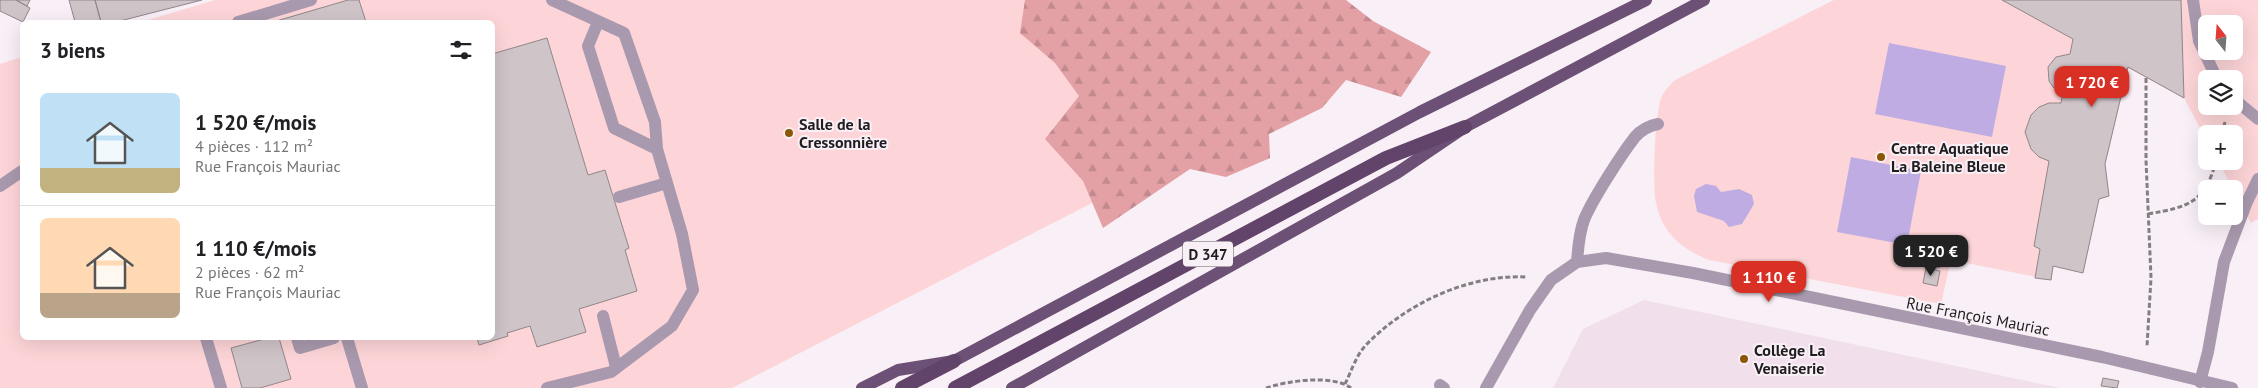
<!DOCTYPE html>
<html lang="fr">
<head>
<meta charset="utf-8">
<style>
	:root { --surface:#fff; --page:#f2f2f2; --text:#202124; --muted:#757577; --line:#e0e0e0; --accent:#d93025 }
	body { margin:0; font-family:"PT Sans",sans-serif; background:var(--page); color:var(--text); height:100vh; display:flex; flex-direction:column; font-size:19px; white-space:nowrap }
	* { box-sizing:border-box; margin:0 }
	p { font-size:16px; color:var(--muted) }
	.icon { flex:none; width:28px; height:28px; fill:none; stroke:currentColor; stroke-width:2; stroke-linecap:round; stroke-linejoin:round }
	.map { position:relative; flex:1; overflow:hidden }
	.panel { position:absolute; left:20px; top:20px; width:475px; height:320px; display:flex; flex-direction:column; background:var(--surface); border-radius:8px; box-shadow:0 5px 20px #0002 }
	.panel>* { flex:none }
	.needle { width:32px; rotate:343deg }
	.buttons { position:absolute; left:2198px; top:15px; display:grid; gap:10px }
	.buttons a { display:grid; place-items:center; width:45px; height:45px; border-radius:8px; background:var(--surface); box-shadow:0 5px 20px #0002; font-size:25px }
	.price { position:absolute; translate:-50% -42px; padding:0 11px; border-radius:10px; background:var(--accent); color:#fff; font-size:16px; line-height:32px; filter:drop-shadow(0 1px 2px #0008) }
	.price::after { content:''; position:absolute; left:50%; top:30px; width:15px; height:11px; margin-left:-8px; background:inherit; clip-path:polygon(0 0,100% 0,50% 100%) }
	.price.selected { background:#222; color:#fff }
	ul { padding:0; list-style:none }
	li { display:flex; align-items:center; gap:15px; height:125px; padding:0 20px }
	li+li { border-top:1px solid var(--line) }
	li span { display:grid; place-items:center; flex:none; width:140px; height:100px; border-radius:8px; color:#555 }
	li>.icon { margin-inline-start:auto }
	span .icon { width:60px; height:60px; fill:#fffc; stroke-width:1 }
	li b { font-size:21px }
	h2 { display:flex; justify-content:space-between; align-items:center; height:60px; padding:0 20px; font-size:21px }
	.map>svg:first-child { display:block }
	.built { fill:#f1e0ec }
	.green { fill:#fdd5d8; fill-rule:evenodd }
	.forest { fill:url(#forest-firs) }
	.water { fill:#beace3 }
	.building { fill:#cfc4c8; stroke:#918689 }
	.lines { fill:none; stroke-linecap:round; stroke-linejoin:round }
	.path { stroke:#847e82; stroke-width:3; stroke-dasharray:5 2.5; stroke-linecap:butt }
	.service { stroke:#a999ae; stroke-width:12 }
	.minor { stroke:#a999ae; stroke-width:12 }
	.primary { stroke:#6c5075; stroke-width:12 }
	.trunk { stroke:#62436a; stroke-width:14 }
	.poi-dot { fill:#8c5705; stroke:#f9eff6; stroke-width:2 }
	.labels { text-anchor:middle; dominant-baseline:central; stroke-width:4; stroke-linejoin:round; paint-order:stroke }
	.shield { fill:#f9eff6; stroke:#615c60; stroke-width:1 }
	.shield-label { font-size:15px; font-weight:bold; fill:#201d1f }
	.poi-label { font-size:16px; font-weight:bold; fill:#201d1f; stroke:#f9eff6; text-anchor:start }
	.street-label { font-size:16px; fill:#201d1f; stroke:#f9eff6 }
</style>
</head>
<body>
<div class="map">
<svg width="2258" height="388" viewBox="0 0 2258 388">
	<defs>
		<pattern id="forest-firs" width="22" height="20" patternUnits="userSpaceOnUse" patternTransform="scale(1.25)"><rect width="22" height="20" fill="#e3a0a5"/><path d="M5 1l3.5 6h-7zM16 11l3.5 6h-7z" fill="#c2898e"/></pattern>
	</defs>
	<rect width="100%" height="100%" fill="#f9eff6"/>
	<path class="built" d="M 1644,300 L 2060,388 L 1553,388 L 1583,329 Z"/>
	<path class="green" d="M 215,0 L 1076,0 L 1092,203 L 732,388 L 0,388 L 0,64 L 22,57 L 22,338 L 492,338 L 492,22 L 141,22 Z
		M 1834,0 L 2258,0 L 2258,219 L 2251,223 L 2218,161 L 2234,161 L 2234,134 L 2206,134 L 2206,139 L 2184,98 L 2128,68 L 2105,164 L 2109,196 L 2099,199 L 2083,273 L 2054,266 L 2051,280 L 1951,260 L 1941,304 L 1709,260 C 1692,253 1676,244 1666,228 C 1661,221 1658,212 1656,203 C 1652,186 1655,119 1660,102 C 1662,93 1668,87 1675,80 ZM 2206,24 L 2234,24 L 2234,51 L 2206,51 ZM 2206,79 L 2234,79 L 2234,106 L 2206,106 Z"/>
	<path class="forest" d="M 1025,0 L 1346,0 L 1373,21 L 1431,52 L 1401,97 L 1346,80 L 1322,108 L 1269,134 L 1270,158 L 1226,177 L 1190,169 L 1103,228 L 1083,181 L 1045,139 L 1079,96 L 1055,63 L 1020,33 Z"/>
	<path class="water" d="M 1889,43 L 2006,66 L 1992,137 L 1875,114 Z
		M 1851,157 L 1921,171 L 1907,245 L 1837,232 Z
		M 1706,184 L 1716,186 L 1721,192 L 1739,189 L 1752,195 L 1754,204 L 1742,224 L 1729,227 L 1724,221 L 1697,212 L 1694,196 L 1696,189 Z"/>
	<path class="building" d="M 0,0 L 16,0 L 30,8 L 23,22 L 0,11 Z
		M 16,0 L 30,0 L 27,6 Z
		M 69,0 L 95,0 L 101,22 L 75,22 Z
		M 95,0 L 202,0 L 116,22 L 101,22 Z
		M 348,0 L 359,0 L 366,22 L 273,22 Z
		M 2002,0 L 2181,0 L 2184,98 L 2128,67 L 2105,164 L 2109,196 L 2099,199 L 2083,273 L 2053,266 L 2051,280 L 2035,278 L 2040,249 L 2034,246 L 2049,161 L 2039,157 L 2031,149 L 2025,132 L 2031,115 L 2039,107 L 2049,103 L 2061,103 L 2063,92 L 2053,87 L 2049,81 L 2048,67 L 2056,57 L 2070,54 L 2073,39 Z
		M 547,38 L 588,175 L 605,170 L 629,248 L 625,250 L 637,291 L 579,309 L 586,332 L 537,347 L 530,326 L 507,333 L 508,336 L 479,345 L 477,338 L 492,338 L 492,54 Z
		M1930 261a7 7 0 1 1 14 0a7 7 0 1 1-14 0Z
		M 1926,268 L 1940,271 L 1937,286 L 1923,283 Z
		M 268,338 L 279,338 L 291,379 L 260,388 L 242,388 L 231,348 Z
		M 2103,378 L 2119,381 L 2117,388 L 2101,386 Z"/>
	<g class="lines">
		<path class="path" d="M 2146,78 L 2146,160 L 2151,278 L 2147,346
			M 2222,134 L 2225,122
			M 2148,214 C 2188,207 2205,203 2216,161
			M 1345,384 C 1351,372 1356,356 1365,346 C 1405,304 1468,274 1527,277
			M 1266,388 C 1287,381 1332,374 1351,388"/>
		<path class="service" d="M 2193,0 L 2199,41 L 2217,79
			M 238,22 L 311,0
			M 598,22 L 588,46 L 614,128 L 657,149
			M 2234,99 L 2258,119
			M 0,186 L 22,171
			M 619,197 L 667,183
			M 1577,262 C 1578,248 1579,233 1584,220 C 1592,200 1621,155 1635,137 C 1641,130 1648,126 1658,124
			M 603,316 L 616,367
			M 206,338 L 221,388
			M 297,338 L 300,348 L 334,338
			M 347,338 L 362,388
			M 2200,382 L 2208,352 L 2224,262 L 2246,204 L 2258,179
			M 1440,385 L 1444,388
			M 547,388 L 611,372 L 672,326 L 693,290 L 682,234 L 657,149 L 655,122 L 624,33 L 552,0"/>
		<path class="minor" d="M 1486,388 L 1530,310 L 1551,280 L 1577,262 L 1606,258 L 1693,273 L 2102,357 L 2232,388"/>
		<path class="primary" d="M 862,388 L 898,370 L 954,361 L 1420,112 L 1646,0
			M 1012,388 L 1397,173 L 1465,127 L 1704,0"/>
		<path class="trunk" d="M 902,388 L 954,361
			M 955,388 L 1386,158 L 1465,127"/>
	</g>
	<g class="poi-dot">
		<circle cx="789" cy="133" r="5"/>
		<circle cx="1881" cy="157" r="5"/>
		<circle cx="1744" cy="359" r="5"/>
	</g>
	<g class="labels">
		<rect class="shield" x="1183" y="241.5" width="50" height="25" rx="4"/>
		<g class="shield-label">
			<text x="1208" y="254">D 347</text>
		</g>
		<g class="poi-label">
			<text x="799" y="124">Salle de la<tspan x="799" dy="18">Cressonnière</tspan></text>
			<text x="1891" y="148">Centre Aquatique<tspan x="1891" dy="18">La Baleine Bleue</tspan></text>
			<text x="1754" y="350">Collège La<tspan x="1754" dy="18">Venaiserie</tspan></text>
		</g>
		<g class="street-label">
			<text transform="translate(1978 316) rotate(11)">Rue François Mauriac</text>
		</g>
	</g>
</svg>
<div class="buttons">
<a><svg class="needle" viewBox="-14 -14 28 28"><path d="M0-13l5 13h-10z" fill="#e53935"/><path d="M0 13l5-13h-10z" fill="#757577"/></svg></a>
<a><svg class="icon" aria-label="layers" viewBox="0 0 24 24"><path d="M12 4l9 5-9 5-9-5zM3 14l9 5 9-5"/></svg></a>
<a>+</a>
<a>−</a>
</div>
<b class="price" style="left:2092px;top:108px">1 720 €</b>
<b class="price selected" style="left:1931px;top:277px">1 520 €</b>
<b class="price" style="left:1769px;top:303px">1 110 €</b>
<section class="panel">
<h2>3 biens<svg class="icon" aria-label="filters" viewBox="0 0 24 24"><path d="M4 7h16M4 17h16"/><circle cx="9" cy="7" r="2"/><circle cx="15" cy="17" r="2"/></svg></h2>
<ul>
<li><span style="background:linear-gradient(#bfe0f5 75%,#c2b280 0)"><svg class="icon" aria-label="home" viewBox="0 0 24 24"><path d="M3 11l9-7 9 7M6 9v11h12V9"/></svg></span><div><b>1 520 €/mois</b><p>4 pièces · 112 m²</p><p>Rue François Mauriac</p></div></li>
<li><span style="background:linear-gradient(#ffd9b3 75%,#b9a48a 0)"><svg class="icon" aria-label="home" viewBox="0 0 24 24"><path d="M3 11l9-7 9 7M6 9v11h12V9"/></svg></span><div><b>1 110 €/mois</b><p>2 pièces · 62 m²</p><p>Rue François Mauriac</p></div></li>
</ul>
</section>
</div>
</body>
</html>
